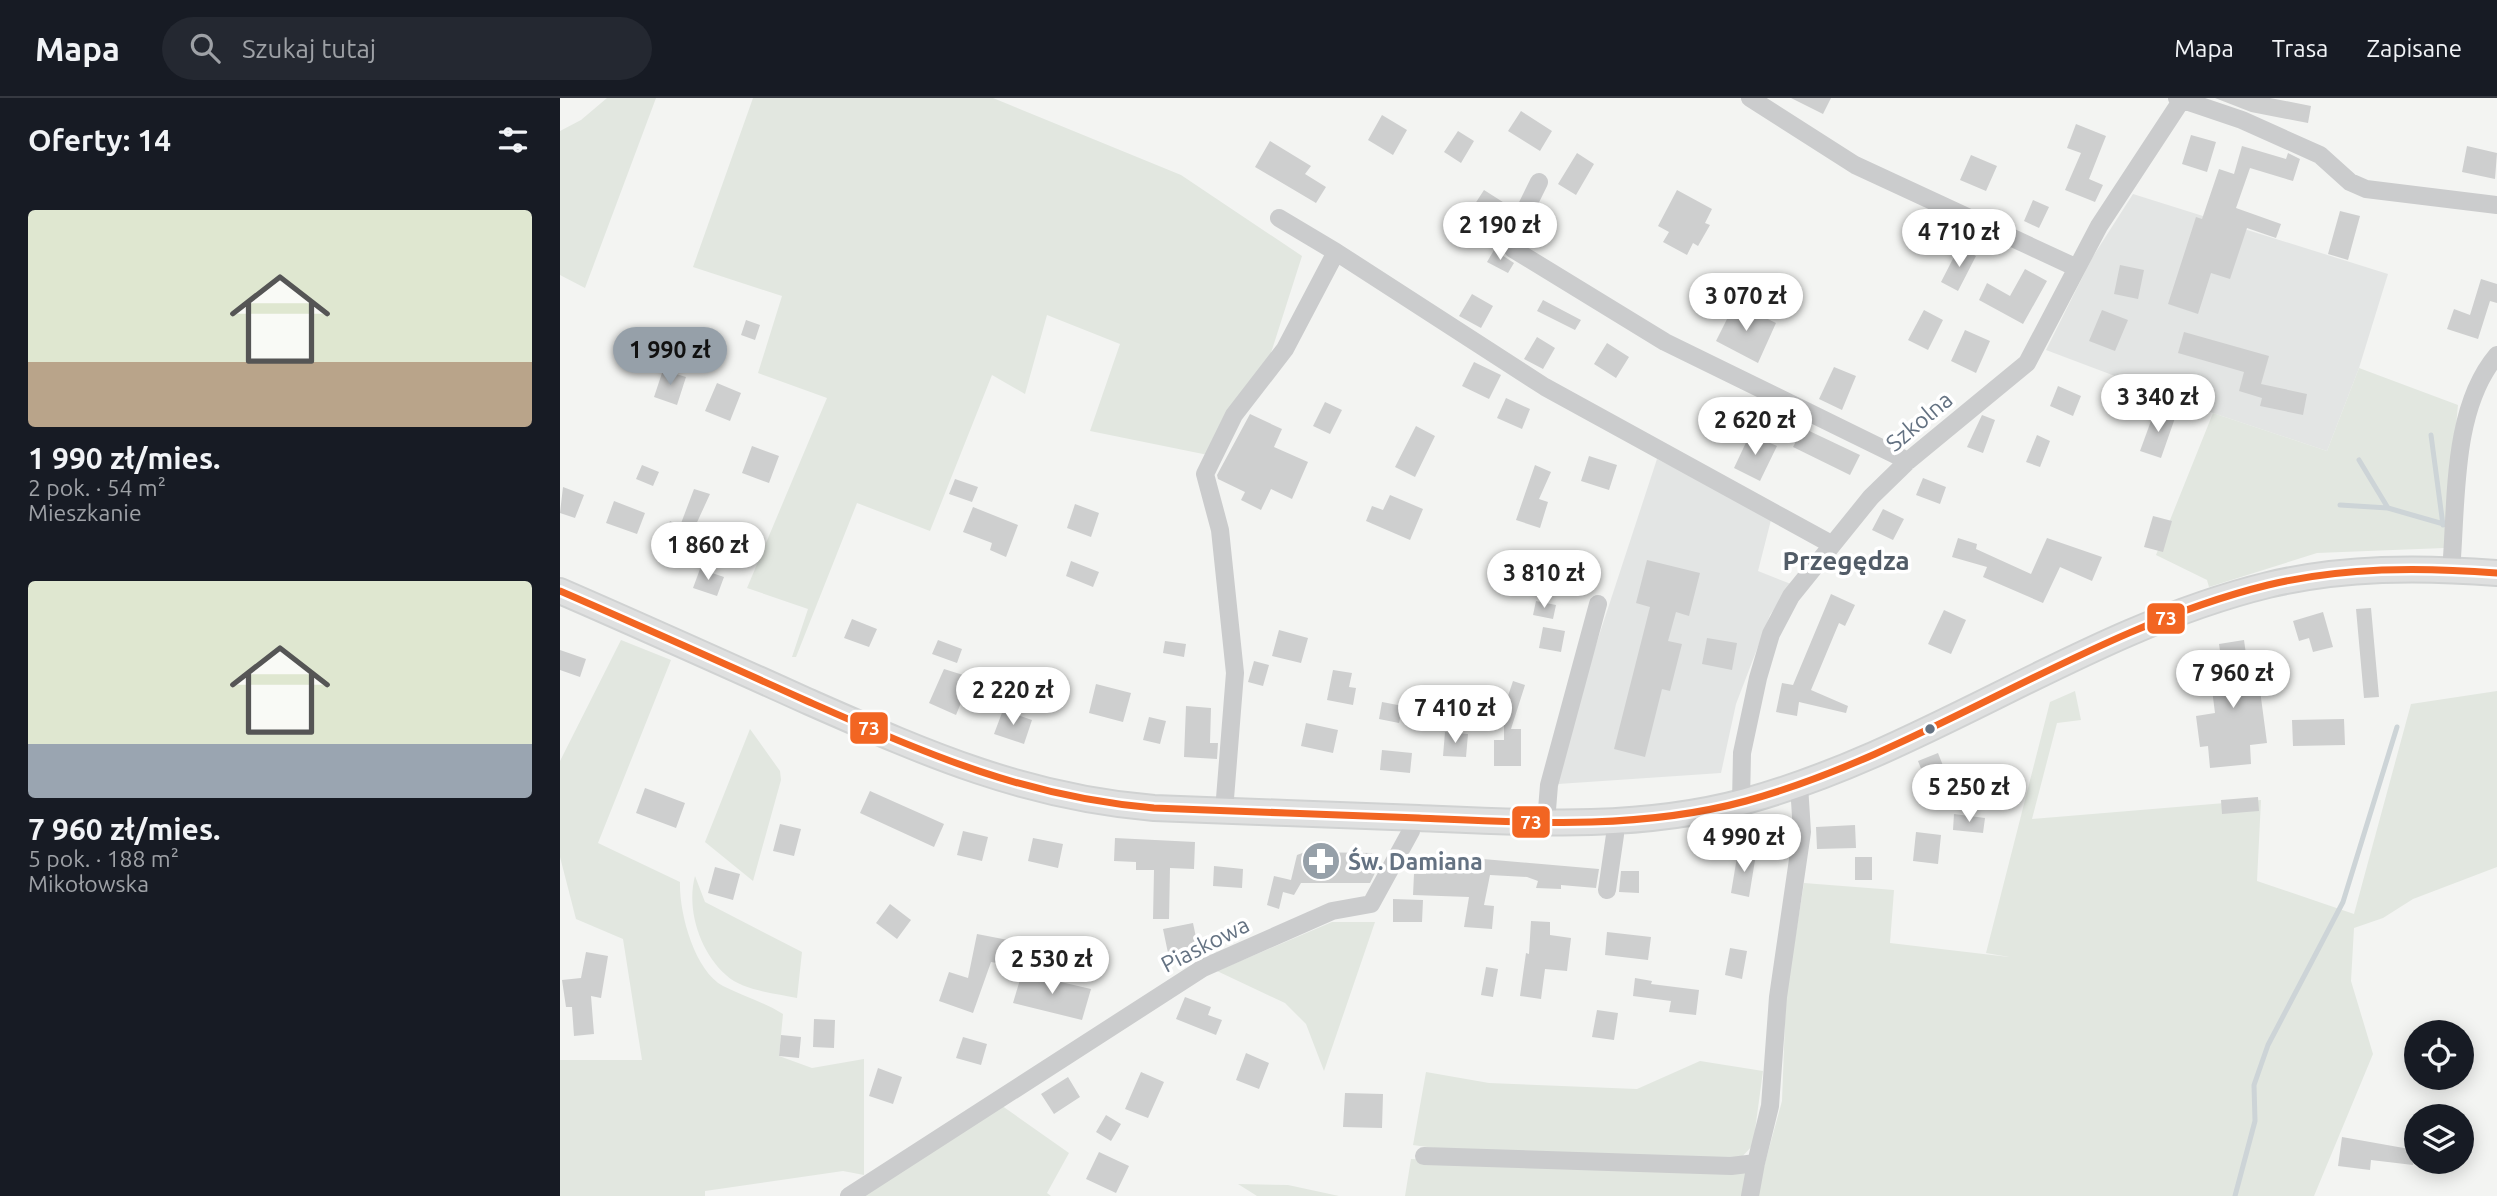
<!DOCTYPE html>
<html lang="pl">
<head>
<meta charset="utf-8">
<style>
	:root { --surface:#171b24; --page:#242831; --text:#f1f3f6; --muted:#9ea1a6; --line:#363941; --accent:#96a0a9 }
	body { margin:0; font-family:Ubuntu,sans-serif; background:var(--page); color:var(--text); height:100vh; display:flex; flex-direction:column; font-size:26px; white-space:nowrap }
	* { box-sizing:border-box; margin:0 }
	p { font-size:23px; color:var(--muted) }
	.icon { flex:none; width:38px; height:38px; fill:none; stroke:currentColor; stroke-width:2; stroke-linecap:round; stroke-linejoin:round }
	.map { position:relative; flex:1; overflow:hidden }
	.side { display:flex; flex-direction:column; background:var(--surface); width:560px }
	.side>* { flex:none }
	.fabs { position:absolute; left:1844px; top:922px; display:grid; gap:14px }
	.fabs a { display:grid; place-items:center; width:70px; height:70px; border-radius:50%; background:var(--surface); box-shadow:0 4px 18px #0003; font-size:35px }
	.price { position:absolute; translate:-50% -60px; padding:0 16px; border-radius:24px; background:#fff; color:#222; font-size:23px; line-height:46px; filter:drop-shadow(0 2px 4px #0008) }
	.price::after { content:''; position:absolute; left:50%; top:42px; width:21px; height:16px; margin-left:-10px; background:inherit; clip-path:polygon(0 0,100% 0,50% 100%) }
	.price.current { background:var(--accent); color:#111 }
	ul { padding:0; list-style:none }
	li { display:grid; align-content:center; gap:14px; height:371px; padding:0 28px }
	li span { display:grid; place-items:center; height:217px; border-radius:7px; color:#555 }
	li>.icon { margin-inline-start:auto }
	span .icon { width:126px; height:126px; fill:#fffc; stroke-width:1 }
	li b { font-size:30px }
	h2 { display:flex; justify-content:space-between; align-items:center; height:84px; padding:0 28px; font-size:30px }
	header { display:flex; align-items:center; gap:42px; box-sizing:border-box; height:98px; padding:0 35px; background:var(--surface); border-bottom:2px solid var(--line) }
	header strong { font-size:33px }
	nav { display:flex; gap:38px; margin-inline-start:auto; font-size:24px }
	.search { width:490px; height:63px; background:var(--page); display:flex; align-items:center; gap:18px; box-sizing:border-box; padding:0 24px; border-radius:38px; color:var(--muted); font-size:26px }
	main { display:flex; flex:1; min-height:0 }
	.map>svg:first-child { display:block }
	.built { fill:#e3e5e4 }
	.green { fill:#e2e7e0 }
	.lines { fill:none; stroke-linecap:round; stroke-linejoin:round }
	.stream { stroke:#cdd4d7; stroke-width:5 }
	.building { fill:#cecfcf }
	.secondary-casing { stroke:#d0d2d2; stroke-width:28 }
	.street { stroke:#cbcccd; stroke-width:18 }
	.secondary { stroke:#dfe0e0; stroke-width:24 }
	.bus-1-casing { stroke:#fff; stroke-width:12 }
	.bus-1 { stroke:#f26522; stroke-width:7 }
	.bus-dot { fill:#647282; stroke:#fff; stroke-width:2.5 }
	.labels { text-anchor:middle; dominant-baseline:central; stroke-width:7; stroke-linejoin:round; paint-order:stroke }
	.street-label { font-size:23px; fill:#647282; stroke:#fff }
	.poi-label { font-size:23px; font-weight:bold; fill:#647282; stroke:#fff; text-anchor:start }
	.quarter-label { font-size:26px; font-weight:bold; fill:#525c67; stroke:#fff }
	.line-badge { stroke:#fff; stroke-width:2.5 }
	.badge-label { font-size:19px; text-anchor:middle; font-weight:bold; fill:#fff }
</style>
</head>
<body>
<header>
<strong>Mapa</strong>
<div class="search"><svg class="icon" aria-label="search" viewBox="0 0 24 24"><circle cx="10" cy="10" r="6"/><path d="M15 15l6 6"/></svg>Szukaj tutaj</div>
<nav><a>Mapa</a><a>Trasa</a><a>Zapisane</a></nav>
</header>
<main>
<section class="side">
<h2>Oferty: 14<svg class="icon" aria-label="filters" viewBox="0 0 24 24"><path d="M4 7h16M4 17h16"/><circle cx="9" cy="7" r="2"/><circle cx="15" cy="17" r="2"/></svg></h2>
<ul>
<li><span style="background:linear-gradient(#dfe7d0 70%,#b9a48a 0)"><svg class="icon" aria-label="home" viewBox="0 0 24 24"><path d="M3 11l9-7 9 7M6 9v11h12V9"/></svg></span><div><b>1 990 zł/mies.</b><p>2 pok. · 54 m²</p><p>Mieszkanie</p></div></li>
<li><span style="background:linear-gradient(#dfe7d0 75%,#9aa5b1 0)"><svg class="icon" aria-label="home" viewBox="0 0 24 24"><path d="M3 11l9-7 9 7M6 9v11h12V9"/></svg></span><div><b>7 960 zł/mies.</b><p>5 pok. · 188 m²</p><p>Mikołowska</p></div></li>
</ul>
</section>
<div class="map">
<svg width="1937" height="1098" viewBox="0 0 1937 1098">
	<rect width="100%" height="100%" fill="#f3f4f2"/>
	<path class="built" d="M 1573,96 L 1828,176 L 1799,270 L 1767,353 L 1653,315 L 1486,252 L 1532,160 Z
		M 1097,361 L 1212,418 L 1198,473 L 1231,486 L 1210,517 L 1176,606 L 1161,675 L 998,686 L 1030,565 Z"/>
	<path class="green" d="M 47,0 L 96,0 L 25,190 L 0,177 L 0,33 L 21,22 Z
		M 193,0 L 433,0 L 621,77 L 742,158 L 709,261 L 648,357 L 530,333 L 560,246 L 487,217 L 465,296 L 432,277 L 370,433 L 297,405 L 236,559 L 232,559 L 248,511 L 187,490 L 267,300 L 198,275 L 222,198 L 133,169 Z
		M 1799,270 L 1898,307 L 1884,450 L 1757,455 L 1649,489 L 1647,482 L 1596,457 L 1653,315 L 1767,353 Z
		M 61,542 L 111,562 L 38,745 L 120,784 C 119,814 134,872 163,888 C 183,898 204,904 223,916 L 219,958 L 252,970 L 304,961 L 304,1077 L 283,1073 L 145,1093 L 145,1098 L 0,1098 L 0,962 L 82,962 L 63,841 L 16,821 L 0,759 L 0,663 Z
		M 1515,593 L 1521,622 L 1497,625 L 1472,721 L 1701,702 L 1697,783 L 1794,816 L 1851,606 L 1937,593 L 1937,769 L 1853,801 L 1823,820 L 1794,830 L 1791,883 L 1813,956 L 1754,1098 L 1196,1098 L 1222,1003 L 1226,897 L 1244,785 L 1334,792 L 1330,845 L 1449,859 L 1426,855 L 1490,604 Z
		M 190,631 L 220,673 L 221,682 L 193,783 L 145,744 Z
		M 135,778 L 145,804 L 242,854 L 237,900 C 215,895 183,893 166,877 C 140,854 126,811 135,778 Z
		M 772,824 L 815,824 L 764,973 L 746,926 L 725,905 L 657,873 Z
		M 1140,963 L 1203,973 L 1193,1047 L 1179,1062 L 896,1053 L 853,1047 L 866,974 L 929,985 L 1077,991 Z
		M 438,1005 L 509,1055 L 487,1095 L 491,1098 L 300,1098 Z
		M 851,1061 L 1184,1073 L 1188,1081 L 1183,1098 L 845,1098 Z
		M 678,1086 L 728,1087 L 779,1098 L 697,1098 Z"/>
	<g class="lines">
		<path class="stream" d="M 1871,337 L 1883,427
			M 1799,362 L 1828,410
			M 1780,407 L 1828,410 L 1887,427
			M 1675,1098 L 1695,1023 L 1694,987 L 1708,947 L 1783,804 L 1837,629"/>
	</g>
	<path class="building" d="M 1231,0 L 1271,0 L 1263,16 Z
		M 1655,0 L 1710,0 L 1751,8 L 1748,25 L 1691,14 Z
		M 961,13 L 992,33 L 980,53 L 948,33 Z
		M 822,17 L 847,32 L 833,57 L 808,42 Z
		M 1516,26 L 1546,38 L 1529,81 L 1543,87 L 1535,104 L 1505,92 L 1521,55 L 1507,50 Z
		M 898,33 L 914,43 L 901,65 L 884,54 Z
		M 1631,37 L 1656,44 L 1647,74 L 1622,66 Z
		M 710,43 L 751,68 L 745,76 L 766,89 L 756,105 L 695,69 Z
		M 1682,48 L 1726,61 L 1728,55 L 1740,61 L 1733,83 L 1690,70 L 1676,110 L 1721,126 L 1716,140 L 1687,130 L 1670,181 L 1651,175 L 1638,216 L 1608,206 L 1636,119 L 1642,121 L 1659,71 L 1674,76 Z
		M 1907,48 L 1937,55 L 1935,81 L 1902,74 Z
		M 1017,55 L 1034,66 L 1016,97 L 998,86 Z
		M 1411,57 L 1437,68 L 1426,93 L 1400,82 Z
		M 924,92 L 946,106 L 932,126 L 911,112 Z
		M 1117,92 L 1152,111 L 1145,125 L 1150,127 L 1138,148 L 1133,145 L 1127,157 L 1103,144 L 1109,134 L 1098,128 Z
		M 1473,102 L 1489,109 L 1479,130 L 1464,123 Z
		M 1780,113 L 1800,118 L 1788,162 L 1768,156 Z
		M 1399,149 L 1416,158 L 1398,193 L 1381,184 Z
		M 934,152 L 954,165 L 948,175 L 927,164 Z
		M 1560,167 L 1584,172 L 1578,201 L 1554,196 Z
		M 1465,171 L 1487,183 L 1463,226 L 1419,202 L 1427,185 L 1450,198 Z
		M 1921,181 L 1937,186 L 1937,205 L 1930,203 L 1918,241 L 1887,231 L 1894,211 L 1910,217 Z
		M 912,196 L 933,208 L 921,230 L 899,218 Z
		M 983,202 L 1021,222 L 1015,232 L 977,213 Z
		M 1175,205 L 1216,225 L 1198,265 L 1156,243 Z
		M 1364,212 L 1383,222 L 1368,252 L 1348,242 Z
		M 1542,212 L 1568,222 L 1555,253 L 1529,243 Z
		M 186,222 L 200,227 L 195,242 L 181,237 Z
		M 1405,232 L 1430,243 L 1416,275 L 1391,263 Z
		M 1624,234 L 1709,258 L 1701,286 L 1747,296 L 1743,317 L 1700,308 L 1702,300 L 1679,293 L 1684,274 L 1618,255 Z
		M 977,239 L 995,250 L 983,271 L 964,261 Z
		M 1047,245 L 1069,259 L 1056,280 L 1034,266 Z
		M 914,264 L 941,277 L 929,301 L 902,288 Z
		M 1274,269 L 1296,278 L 1282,312 L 1259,301 Z
		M 103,272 L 126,279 L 117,307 L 94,299 Z
		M 157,285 L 181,295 L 170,323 L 145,313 Z
		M 1498,288 L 1521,298 L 1513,318 L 1490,308 Z
		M 946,300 L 970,311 L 962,331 L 937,320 Z
		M 765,304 L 782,312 L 770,336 L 753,328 Z
		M 1595,312 L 1615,320 L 1601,360 L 1580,353 Z
		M 690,316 L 722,331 L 714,349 L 748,364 L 732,401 L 711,391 L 701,412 L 681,402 L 685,394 L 658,381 L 657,377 Z
		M 1422,317 L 1435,322 L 1423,355 L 1407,349 Z
		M 856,328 L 875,338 L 855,379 L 835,369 Z
		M 1243,330 L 1300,357 L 1290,377 L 1233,349 Z
		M 1190,336 L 1217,348 L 1200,383 L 1174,370 Z
		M 1477,337 L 1490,343 L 1480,369 L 1466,364 Z
		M 192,348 L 219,358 L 209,385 L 182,375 Z
		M 1029,358 L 1057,367 L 1049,392 L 1021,383 Z
		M 82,367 L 99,374 L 93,388 L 76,381 Z
		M 975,367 L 991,374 L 979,401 L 988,404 L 980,430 L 956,422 Z
		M 1363,380 L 1386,389 L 1380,406 L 1356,397 Z
		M 395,381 L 418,389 L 412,404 L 389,396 Z
		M 3,389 L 24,397 L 15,420 L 0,415 Z
		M 134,391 L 150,396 L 117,468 L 107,464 L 111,453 L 99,447 L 110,423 L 120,428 Z
		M 830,397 L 863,411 L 850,442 L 806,423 L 812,408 L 823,412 Z
		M 54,403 L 85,415 L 77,436 L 46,425 Z
		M 515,406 L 539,415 L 531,439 L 507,430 Z
		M 413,409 L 458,427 L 446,459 L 430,452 L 432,445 L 403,434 Z
		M 1323,411 L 1344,421 L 1333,442 L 1312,432 Z
		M 1593,418 L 1612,423 L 1603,454 L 1584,449 Z
		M 1398,440 L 1417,446 L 1416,451 L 1471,476 L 1487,440 L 1542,459 L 1532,483 L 1500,469 L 1483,505 L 1423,479 L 1427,469 L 1392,459 Z
		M 1087,462 L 1140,475 L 1129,518 L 1116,514 L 1108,543 L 1122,546 L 1110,593 L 1102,591 L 1085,659 L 1054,651 L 1090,509 L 1076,505 Z
		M 511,463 L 539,474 L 533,489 L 506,478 Z
		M 140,471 L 164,479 L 157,498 L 133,490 Z
		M 1271,496 L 1295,507 L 1285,528 L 1279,525 L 1251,592 L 1288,608 L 1286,615 L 1239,604 L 1237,618 L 1216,614 L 1222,585 L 1233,587 Z
		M 976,503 L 996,507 L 993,521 L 973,517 Z
		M 1811,510 L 1819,599 L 1804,600 L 1796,511 Z
		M 1384,512 L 1406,522 L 1391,556 L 1368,546 Z
		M 1763,514 L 1773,549 L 1753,554 L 1749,540 L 1739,543 L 1733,523 Z
		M 292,521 L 317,531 L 309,549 L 284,540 Z
		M 983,529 L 1005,533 L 1001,554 L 979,550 Z
		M 719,532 L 748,540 L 741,565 L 712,558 Z
		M 1147,540 L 1177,545 L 1172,572 L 1142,566 Z
		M 378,542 L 402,551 L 397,565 L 372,556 Z
		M 1684,542 L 1687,563 L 1696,562 L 1707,645 L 1690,647 L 1691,666 L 1650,670 L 1648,648 L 1640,649 L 1636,618 L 1655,615 L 1649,568 L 1662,566 L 1659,546 Z
		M 605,543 L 626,546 L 624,559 L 603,555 Z
		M 0,552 L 26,561 L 20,579 L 0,572 Z
		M 694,563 L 709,567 L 703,588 L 688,584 Z
		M 384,571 L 416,581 L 410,598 L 405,595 L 396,617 L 369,605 Z
		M 773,572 L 792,575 L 789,589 L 796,590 L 793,607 L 767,602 Z
		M 953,583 L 965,587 L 951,631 L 961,631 L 961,668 L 934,668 L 934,642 L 944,642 L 944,610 Z
		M 536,586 L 571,595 L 563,624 L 529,615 Z
		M 822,604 L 843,608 L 839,625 L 819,621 Z
		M 626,608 L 651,610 L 650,645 L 658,645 L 657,661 L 624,659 Z
		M 443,612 L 472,622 L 464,646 L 434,636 Z
		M 589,619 L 606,623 L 600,646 L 583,642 Z
		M 1784,621 L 1785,647 L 1733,648 L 1732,622 Z
		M 746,625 L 778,632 L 773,655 L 741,648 Z
		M 885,634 L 908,636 L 906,659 L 883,658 Z
		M 822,652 L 852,655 L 850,675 L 820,672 Z
		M 1378,655 L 1390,685 L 1370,693 L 1358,663 Z
		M 85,690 L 125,705 L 116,730 L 76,715 Z
		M 310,693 L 384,726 L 374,749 L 300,715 Z
		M 1698,699 L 1699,713 L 1662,716 L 1661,702 Z
		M 1394,716 L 1425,720 L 1423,735 L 1393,732 Z
		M 220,726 L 241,731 L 234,758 L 213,753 Z
		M 1295,727 L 1296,750 L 1257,751 L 1256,729 Z
		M 403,733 L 428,739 L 422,763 L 397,757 Z
		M 1356,734 L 1381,737 L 1378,766 L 1353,763 Z
		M 473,740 L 503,746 L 498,770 L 468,763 Z
		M 555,740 L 635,744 L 634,771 L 610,770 L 609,821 L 593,821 L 594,772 L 576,772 L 576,764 L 554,763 Z
		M 1178,753 L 1196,756 L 1189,799 L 1171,795 Z
		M 745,754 L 812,755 L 815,775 L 810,785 L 741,785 L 734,797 L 723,794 L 719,811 L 707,807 L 714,778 L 731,782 L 737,757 Z
		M 1295,759 L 1312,759 L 1312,782 L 1295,782 Z
		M 923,761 L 1039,771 L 1036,790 L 1001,787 L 1001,791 L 976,790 L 978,783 L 967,779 L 930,777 L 924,807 L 934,808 L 932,831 L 904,829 L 909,799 L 853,797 L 854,776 L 866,776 L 866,762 Z
		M 654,768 L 683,771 L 682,790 L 653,788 Z
		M 155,769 L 180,776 L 173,802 L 148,795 Z
		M 1061,773 L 1079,773 L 1079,795 L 1059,794 Z
		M 833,801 L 863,802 L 862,824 L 833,824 Z
		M 330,806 L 351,822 L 337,841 L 316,825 Z
		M 971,823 L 990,824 L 990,837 L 1011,840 L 1007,873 L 985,871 L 981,901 L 960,898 L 966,855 L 969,856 Z
		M 633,825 L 638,849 L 608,855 L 603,831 Z
		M 1047,834 L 1091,839 L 1088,862 L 1045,857 Z
		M 417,836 L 448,842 L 443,866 L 431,864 L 413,915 L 379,903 L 389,874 L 408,880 Z
		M 1170,850 L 1187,853 L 1182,881 L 1165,877 Z
		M 26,854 L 48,858 L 41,900 L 31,898 L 34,936 L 14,938 L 12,909 L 6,909 L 2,882 L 21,880 Z
		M 926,869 L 938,871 L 933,899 L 921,897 Z
		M 462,875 L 531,891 L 522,922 L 453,905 Z
		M 1075,880 L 1092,883 L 1091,886 L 1139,892 L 1136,917 L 1109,914 L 1111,903 L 1073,898 Z
		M 625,899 L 651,909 L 648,917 L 662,922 L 656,937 L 616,921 Z
		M 1037,912 L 1058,915 L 1054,942 L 1032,939 Z
		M 254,921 L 275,922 L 274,950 L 253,949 Z
		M 221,937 L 241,939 L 239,960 L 219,958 Z
		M 403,939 L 427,946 L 421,967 L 396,960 Z
		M 686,955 L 709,965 L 699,991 L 676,982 Z
		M 318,970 L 342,979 L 333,1006 L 309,998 Z
		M 581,974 L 604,984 L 588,1020 L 565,1011 Z
		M 508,979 L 520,999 L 494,1016 L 481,996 Z
		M 785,995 L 823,996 L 822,1030 L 783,1029 Z
		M 546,1017 L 561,1026 L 551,1043 L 536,1034 Z
		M 1782,1039 L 1855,1052 L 1853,1067 L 1811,1062 L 1810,1072 L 1778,1068 Z
		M 539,1054 L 569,1068 L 556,1095 L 526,1081 Z"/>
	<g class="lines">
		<defs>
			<path id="secondary" d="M 0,493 C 83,529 165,566 247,603 C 365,655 463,699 594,710 C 682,714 771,716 859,720 C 968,725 1079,732 1186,703 C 1368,653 1524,532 1708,487 C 1783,469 1860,469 1937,475"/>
		</defs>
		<use href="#secondary" class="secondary-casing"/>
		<path class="street" d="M 1190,0 L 1295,67 L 1515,169
			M 1617,0 L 1682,22 L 1760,57 L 1790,84 L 1806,91 L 1937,107
			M 979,84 L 950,143 L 953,151 L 1105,244 L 1348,363
			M 719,120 L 776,154
			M 1891,473 C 1897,405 1891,311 1937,257
			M 1181,704 L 1182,655 L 1198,580 L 1211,536 L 1231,498 L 1311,399 L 1348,363 L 1467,265 L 1539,128 L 1623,0
			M 664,713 L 675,575 L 660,432 L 645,376 L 674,317 L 725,251 L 776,154 L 985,289 L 1271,446
			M 986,724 L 989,687 L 1038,506
			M 1047,792 L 1055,737 L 1053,723
			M 864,1058 L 1171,1068 L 1196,1065 L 1210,1008 L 1218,899 L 1242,734 L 1239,687
			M 289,1098 L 643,870 L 772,813 L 811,806 L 851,733 L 852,720
			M 1190,1098 L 1196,1065"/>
		<use href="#secondary" class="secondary"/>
		<defs>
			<path id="bus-1" d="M 0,493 C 83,529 165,566 247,603 C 365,655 463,699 594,710 C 682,714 771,716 859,720 C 968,725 1079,732 1186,703 C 1368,653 1524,532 1708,487 C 1783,469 1860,469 1937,475"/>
		</defs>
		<use href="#bus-1" class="bus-1-casing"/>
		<use href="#bus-1" class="bus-1"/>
	</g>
	<defs>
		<symbol id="pharmacy-disc" viewBox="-11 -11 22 22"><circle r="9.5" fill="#96a0a9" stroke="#fff"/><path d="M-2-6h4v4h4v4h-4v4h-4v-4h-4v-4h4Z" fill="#fff"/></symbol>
	</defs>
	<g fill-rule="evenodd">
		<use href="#pharmacy-disc" x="739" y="741" width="44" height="44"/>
	</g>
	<circle class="bus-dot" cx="1370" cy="631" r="6"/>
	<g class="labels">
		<g class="street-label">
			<text transform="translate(1359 323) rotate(-40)">Szkolna</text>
			<text transform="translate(645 846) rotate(-27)">Piaskowa</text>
		</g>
		<g class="poi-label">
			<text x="788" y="763">Św. Damiana</text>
		</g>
		<g class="quarter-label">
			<text x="1286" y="462">Przegędza</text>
		</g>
	</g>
	<g class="line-badge">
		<rect x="1586" y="504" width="40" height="33" rx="7" fill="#f26522"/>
		<rect x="289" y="613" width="40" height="34" rx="7" fill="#f26522"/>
		<rect x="951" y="707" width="40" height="34" rx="7" fill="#f26522"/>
	</g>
	<g class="badge-label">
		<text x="1606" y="527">73</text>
		<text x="309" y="637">73</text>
		<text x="971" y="731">73</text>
	</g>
</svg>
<div class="fabs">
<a><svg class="icon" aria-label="locate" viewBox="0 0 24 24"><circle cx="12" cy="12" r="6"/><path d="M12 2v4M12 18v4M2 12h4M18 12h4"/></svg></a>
<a><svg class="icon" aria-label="layers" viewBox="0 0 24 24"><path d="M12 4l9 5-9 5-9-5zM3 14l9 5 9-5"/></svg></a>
</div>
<b class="price" style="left:940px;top:164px">2 190 zł</b>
<b class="price" style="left:1399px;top:171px">4 710 zł</b>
<b class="price" style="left:1186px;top:235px">3 070 zł</b>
<b class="price current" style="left:110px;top:289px">1 990 zł</b>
<b class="price" style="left:1598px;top:336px">3 340 zł</b>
<b class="price" style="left:1195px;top:359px">2 620 zł</b>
<b class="price" style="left:148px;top:484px">1 860 zł</b>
<b class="price" style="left:984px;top:512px">3 810 zł</b>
<b class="price" style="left:1673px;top:612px">7 960 zł</b>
<b class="price" style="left:453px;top:629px">2 220 zł</b>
<b class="price" style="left:895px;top:647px">7 410 zł</b>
<b class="price" style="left:1409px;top:726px">5 250 zł</b>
<b class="price" style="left:1184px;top:776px">4 990 zł</b>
<b class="price" style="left:492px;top:898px">2 530 zł</b>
</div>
</main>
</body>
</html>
